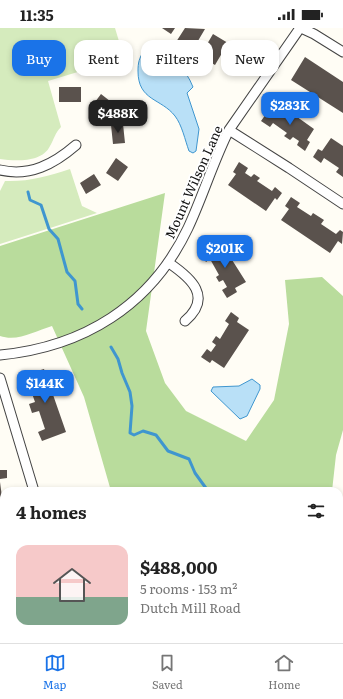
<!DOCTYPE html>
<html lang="en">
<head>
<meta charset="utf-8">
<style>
	:root { --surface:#fff; --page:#f6f6f6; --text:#222; --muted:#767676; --line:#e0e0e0; --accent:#1a73e8 }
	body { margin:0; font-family:Literata,serif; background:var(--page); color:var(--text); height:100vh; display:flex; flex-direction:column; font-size:15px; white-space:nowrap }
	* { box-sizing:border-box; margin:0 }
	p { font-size:13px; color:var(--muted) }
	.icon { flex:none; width:22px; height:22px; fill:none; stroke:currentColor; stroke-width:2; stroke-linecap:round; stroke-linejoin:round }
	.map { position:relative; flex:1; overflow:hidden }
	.side { position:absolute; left:0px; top:459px; width:343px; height:156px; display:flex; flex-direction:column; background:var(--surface); border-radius:12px 12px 0 0; box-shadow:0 2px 6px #0003 }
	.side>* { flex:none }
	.guide { position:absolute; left:12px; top:12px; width:319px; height:36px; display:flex; gap:8px }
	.price { position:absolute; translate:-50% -34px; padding:0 9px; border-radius:8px; background:var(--accent); color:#fff; font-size:13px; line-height:26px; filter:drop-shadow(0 1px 2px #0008) }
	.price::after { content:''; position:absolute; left:50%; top:24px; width:12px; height:9px; margin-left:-6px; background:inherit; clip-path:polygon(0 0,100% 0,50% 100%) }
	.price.active { background:#222; color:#fff }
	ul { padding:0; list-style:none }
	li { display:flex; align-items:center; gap:12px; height:100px; padding:0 16px }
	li+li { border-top:1px solid var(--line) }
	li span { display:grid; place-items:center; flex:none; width:112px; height:80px; border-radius:12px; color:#555 }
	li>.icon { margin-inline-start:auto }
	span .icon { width:48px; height:48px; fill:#fffc; stroke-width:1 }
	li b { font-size:17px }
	h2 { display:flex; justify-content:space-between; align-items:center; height:48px; padding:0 16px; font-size:17px }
	.chip { padding:0 14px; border-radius:12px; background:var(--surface); box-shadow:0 2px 6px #0003; font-size:14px; line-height:36px }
	.chip.active { background:var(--accent); color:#fff }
	.status { display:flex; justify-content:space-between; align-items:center; height:28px; padding:0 20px; background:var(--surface); direction:ltr }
	.status svg { height:11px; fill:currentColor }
	.tabs { display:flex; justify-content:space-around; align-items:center; height:56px; border-top:1px solid var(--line); background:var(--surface); font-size:11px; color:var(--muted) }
	.tabs a { display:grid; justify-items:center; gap:2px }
	.tabs .active { color:var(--accent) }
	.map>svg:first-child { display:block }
	.green { fill:#d5ebbd }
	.forest { fill:#b9dc9c }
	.water { fill:#b9e0f7; stroke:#3f96cf }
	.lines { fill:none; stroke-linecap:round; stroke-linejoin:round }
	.stream { stroke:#3f96cf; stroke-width:3 }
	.building { fill:#5a524d }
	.street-casing { stroke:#444; stroke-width:11 }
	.street { stroke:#fff; stroke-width:9 }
	.labels { text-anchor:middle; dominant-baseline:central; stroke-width:4; stroke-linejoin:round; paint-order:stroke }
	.street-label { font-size:13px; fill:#111; stroke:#fff }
</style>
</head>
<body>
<div class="status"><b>11:35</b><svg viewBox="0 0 49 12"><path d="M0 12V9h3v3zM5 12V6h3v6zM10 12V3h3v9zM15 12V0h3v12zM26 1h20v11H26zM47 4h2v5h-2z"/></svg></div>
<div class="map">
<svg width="343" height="615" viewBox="0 0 343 615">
	<rect width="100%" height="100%" fill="#fffdf5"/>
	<path class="green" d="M 0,0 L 115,0 L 124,30 L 48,53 L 61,99 C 55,105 54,111 50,118 C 42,135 15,133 0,131 Z
		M 70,141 L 82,178 L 97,185 L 0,216 L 0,163 L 5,153 C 28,154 48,148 70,141 Z"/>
	<path class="forest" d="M 165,165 L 146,303 L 165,355 L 186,383 L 246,413 L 274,372 L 289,296 L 285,252 L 322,249 L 343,268 L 343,402 L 336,427 L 332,463 L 111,463 L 84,369 L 52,298 C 35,303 18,314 0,308 L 0,218 Z
		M 339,471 L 343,475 L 343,615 L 108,615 L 109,611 L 339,611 Z"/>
	<path class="water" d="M 153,22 C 173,30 185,39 193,59 L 187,65 L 199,101 L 196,123 L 193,125 L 189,123 C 185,112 182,97 175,88 C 161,70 138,73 138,43 C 138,35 139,30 144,23 Z
		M 252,351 L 260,357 L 260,361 L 247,388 L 240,391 L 211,363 L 213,359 L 239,358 Z
		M 37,611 L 77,611 L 80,615 L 36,615 Z"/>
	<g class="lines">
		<path class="stream" d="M 28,164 L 30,172 L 41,177 L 49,201 L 58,211 L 67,244 L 75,253 L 78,276 L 82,281
			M 111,319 L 118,331 L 122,345 L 130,364 L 132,378 L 130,405 L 134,407 L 143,403 L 156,407 L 168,423 L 189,431 L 195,445 L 208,463
			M 280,611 L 281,615"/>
	</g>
	<path class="building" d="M 162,0 L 175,0 L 171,6 Z
		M 185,0 L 205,1 L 192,23 L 176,14 Z
		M 213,6 L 228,15 L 215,37 L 200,28 Z
		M 239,14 L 254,24 L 241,45 L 226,36 Z
		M 305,29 L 343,54 L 343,85 L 291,52 Z
		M 59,59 L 81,59 L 81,74 L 59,74 Z
		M 101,66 L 115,77 L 105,89 L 92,78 Z
		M 279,76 L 314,101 L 307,112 L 310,114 L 305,123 L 297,117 L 299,113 L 293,109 L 290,112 L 284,108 L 287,105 L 273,95 L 270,99 L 261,93 L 266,86 L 270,88 Z
		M 123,96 L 125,115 L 113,116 L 111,97 Z
		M 331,110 L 343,118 L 343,149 L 336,144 L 339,140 L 324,130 L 321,135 L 313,129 L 318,121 L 322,123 Z
		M 116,130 L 128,139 L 118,153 L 106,145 Z
		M 239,134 L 248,140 L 245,145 L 251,149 L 254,146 L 260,150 L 257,153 L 272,163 L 275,159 L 282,165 L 277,172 L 275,170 L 266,183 L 228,157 L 236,146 L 233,144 Z
		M 94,146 L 101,157 L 86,166 L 80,155 Z
		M 291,169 L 300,175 L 297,179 L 311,188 L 313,185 L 324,192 L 321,196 L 336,206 L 340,202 L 343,204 L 342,216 L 338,213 L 330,225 L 281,192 L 289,181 L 285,178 Z
		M 222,216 L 246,254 L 235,260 L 237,264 L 227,270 L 222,262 L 227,259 L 223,252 L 219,254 L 216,249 L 219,247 L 210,231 L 206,234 L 200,225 L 209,220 L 211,223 Z
		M 231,284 L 239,290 L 237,294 L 249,302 L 224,340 L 212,332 L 210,335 L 201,329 L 207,321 L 211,324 L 216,317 L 212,314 L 216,308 L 220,311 L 229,296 L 225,293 Z
		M 44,341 L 66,404 L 42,413 L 38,404 L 45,401 L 39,383 L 32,385 L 29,376 L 35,374 L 29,357 L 25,358 L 21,348 Z
		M 0,442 L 7,442 L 7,450 L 0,451 Z
		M 0,454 L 2,469 L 4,469 L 4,510 L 0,510 Z
		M 0,600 L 4,600 L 4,611 L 13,611 L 13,615 L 0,615 Z"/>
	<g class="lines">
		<defs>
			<path id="street" d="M 301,0 L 314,6 L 343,24
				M 229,102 L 289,140 L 343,176
				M 0,142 C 30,149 54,136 76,117
				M 169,235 C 191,250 213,269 185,293
				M 0,327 C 83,319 151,278 188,200 C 203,168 213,134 229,102 L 300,0
				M 0,350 L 34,463
				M 0,570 L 4,566"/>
		</defs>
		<use href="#street" class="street-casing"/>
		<use href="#street" class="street"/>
	</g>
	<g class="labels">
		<g class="street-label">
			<text transform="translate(193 154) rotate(-66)">Mount Wilson Lane</text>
		</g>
	</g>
</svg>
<b class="price" style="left:290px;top:98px">$283K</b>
<b class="price active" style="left:118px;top:106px">$488K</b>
<b class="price" style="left:225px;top:241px">$201K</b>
<b class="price" style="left:45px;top:376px">$144K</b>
<div class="guide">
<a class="chip active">Buy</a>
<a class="chip">Rent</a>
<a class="chip">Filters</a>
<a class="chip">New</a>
</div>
<section class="side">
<h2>4 homes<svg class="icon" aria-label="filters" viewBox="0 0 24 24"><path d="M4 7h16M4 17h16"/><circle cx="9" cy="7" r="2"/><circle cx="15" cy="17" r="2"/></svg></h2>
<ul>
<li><span style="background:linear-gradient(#f6c9c9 65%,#7fa58c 0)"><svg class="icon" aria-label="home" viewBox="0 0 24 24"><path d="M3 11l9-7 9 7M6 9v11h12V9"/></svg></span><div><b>$488,000</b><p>5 rooms · 153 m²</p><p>Dutch Mill Road</p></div></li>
</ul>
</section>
</div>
<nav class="tabs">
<a class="active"><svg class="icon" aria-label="map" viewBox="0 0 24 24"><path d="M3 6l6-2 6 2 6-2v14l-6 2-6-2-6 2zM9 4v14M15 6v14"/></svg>Map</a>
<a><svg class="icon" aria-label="saved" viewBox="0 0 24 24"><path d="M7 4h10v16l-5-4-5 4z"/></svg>Saved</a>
<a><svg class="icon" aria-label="home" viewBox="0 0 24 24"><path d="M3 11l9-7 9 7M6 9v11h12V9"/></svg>Home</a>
</nav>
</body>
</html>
